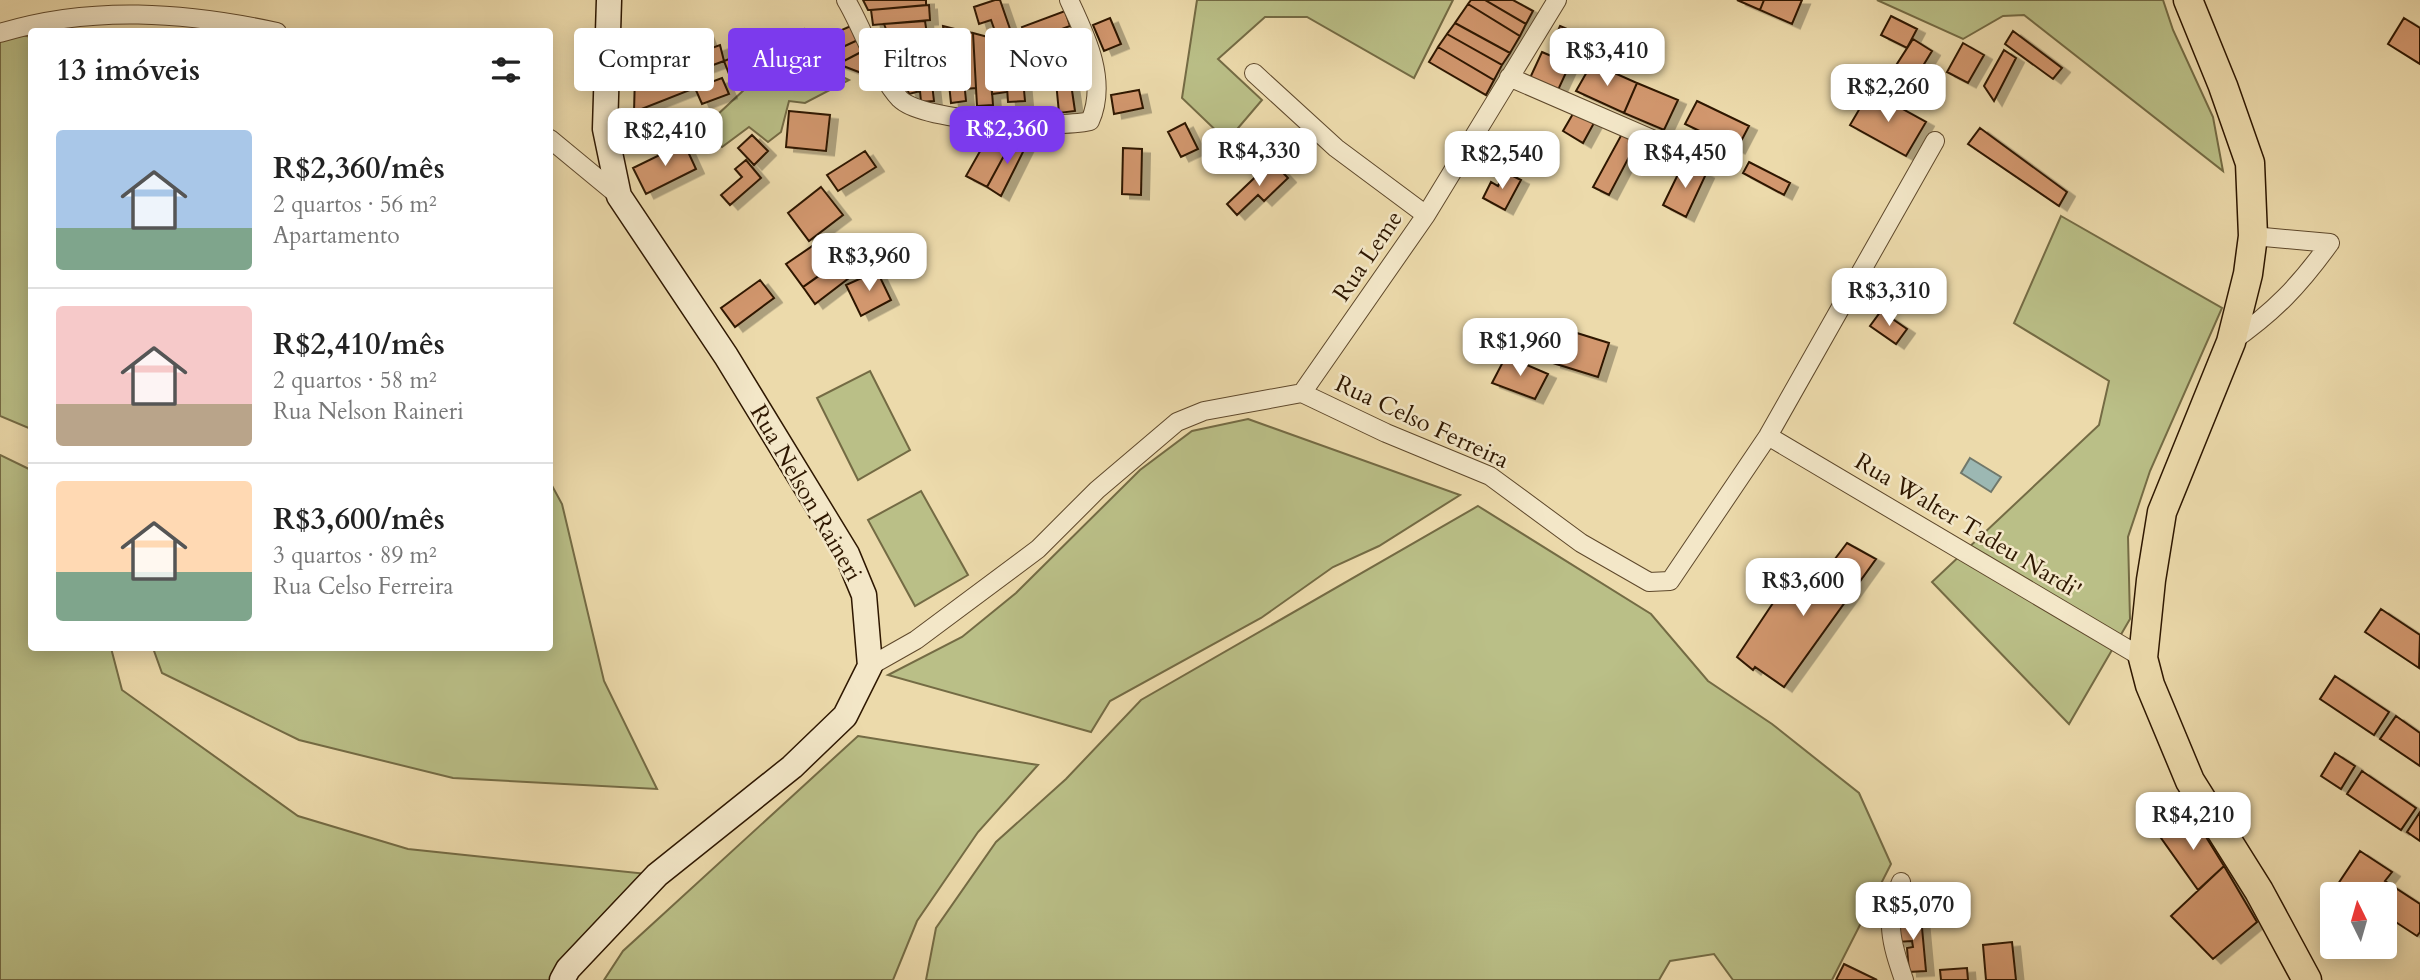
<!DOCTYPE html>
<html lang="pt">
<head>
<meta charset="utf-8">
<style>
	:root { --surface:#fff; --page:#f6f6f6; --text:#222; --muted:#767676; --line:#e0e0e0; --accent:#7c3aed }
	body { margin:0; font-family:Cardo,serif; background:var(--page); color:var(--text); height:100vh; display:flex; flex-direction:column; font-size:26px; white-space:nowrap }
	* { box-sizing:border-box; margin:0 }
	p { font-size:23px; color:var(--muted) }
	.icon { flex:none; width:38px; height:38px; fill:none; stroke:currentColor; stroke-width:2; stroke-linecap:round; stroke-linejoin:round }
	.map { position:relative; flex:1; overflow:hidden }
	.sheet { position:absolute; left:28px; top:28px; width:525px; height:623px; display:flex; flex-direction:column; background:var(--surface); border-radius:7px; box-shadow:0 4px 18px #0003 }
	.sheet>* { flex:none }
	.hud { position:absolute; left:574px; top:28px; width:665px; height:63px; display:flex; gap:14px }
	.needle { width:46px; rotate:355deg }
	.fabs { position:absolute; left:2320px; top:882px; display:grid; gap:14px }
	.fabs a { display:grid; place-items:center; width:77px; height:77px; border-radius:7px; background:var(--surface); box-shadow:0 4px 18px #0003; font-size:35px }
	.price { position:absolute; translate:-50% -60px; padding:0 16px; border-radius:14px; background:#fff; color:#222; font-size:23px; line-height:46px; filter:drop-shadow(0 2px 4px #0008) }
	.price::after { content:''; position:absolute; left:50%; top:42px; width:21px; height:16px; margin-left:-10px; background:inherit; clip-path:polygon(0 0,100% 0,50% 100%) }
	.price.on { background:var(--accent); color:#fff }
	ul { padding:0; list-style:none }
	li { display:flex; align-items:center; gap:21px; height:175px; padding:0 28px }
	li+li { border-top:2px solid var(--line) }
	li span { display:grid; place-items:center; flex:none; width:196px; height:140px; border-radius:7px; color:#555 }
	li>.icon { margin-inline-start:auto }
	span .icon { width:84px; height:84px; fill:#fffc; stroke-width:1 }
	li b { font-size:30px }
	h2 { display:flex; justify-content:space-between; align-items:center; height:84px; padding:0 28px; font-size:30px }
	.chip { padding:0 24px; border-radius:7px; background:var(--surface); box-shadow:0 4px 18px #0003; font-size:24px; line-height:63px }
	.chip.on { background:var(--accent); color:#fff }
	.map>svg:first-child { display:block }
	.green { fill:#babf87; stroke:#746b44; stroke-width:2 }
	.water { fill:#9cb8b3; stroke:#70786b; stroke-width:2 }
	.building { fill:#d2976e; stroke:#2e1700; stroke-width:2; filter:url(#shadow) }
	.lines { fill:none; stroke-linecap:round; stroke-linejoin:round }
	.minor-casing { stroke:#5e482b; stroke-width:20 }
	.secondary-casing { stroke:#2e1700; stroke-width:27 }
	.trunk-casing { stroke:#2e1700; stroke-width:31 }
	.minor { stroke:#f3e7c8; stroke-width:18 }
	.secondary { stroke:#f3e7c8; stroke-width:24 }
	.trunk { stroke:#ecdaab; stroke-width:28 }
	.labels { text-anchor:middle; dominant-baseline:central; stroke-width:5; stroke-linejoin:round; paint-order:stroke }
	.street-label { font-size:24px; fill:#2e1700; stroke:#f3e7c8 }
</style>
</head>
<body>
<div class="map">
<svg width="2420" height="980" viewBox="0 0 2420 980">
	<defs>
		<filter id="shadow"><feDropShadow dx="8" dy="4.5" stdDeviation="0" flood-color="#0004"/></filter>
	</defs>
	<rect width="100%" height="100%" fill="#ecdaab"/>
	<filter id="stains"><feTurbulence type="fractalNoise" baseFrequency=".00286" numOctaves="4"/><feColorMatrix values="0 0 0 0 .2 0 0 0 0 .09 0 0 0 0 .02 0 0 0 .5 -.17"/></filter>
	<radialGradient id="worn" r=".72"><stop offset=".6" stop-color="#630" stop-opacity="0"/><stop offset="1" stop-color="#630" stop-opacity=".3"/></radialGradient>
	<path class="green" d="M 1197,0 L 1453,0 L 1414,78 L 1307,17 L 1265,17 L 1218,59 L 1262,100 L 1227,141 L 1182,98 Z
		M 1877,0 L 2163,0 L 2173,30 L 2213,117 L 2223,171 L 2024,15 L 2003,16 L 1963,39 Z
		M 0,30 L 31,37 L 31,429 L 0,416 Z
		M 806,59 L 849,80 L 805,103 L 789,101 L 781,132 L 768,142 L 749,127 L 722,147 L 700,131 L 760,75 Z
		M 2061,216 L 2222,308 L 2150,471 L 2128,537 L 2130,619 L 2069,724 L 1932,582 L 2099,425 L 2109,381 L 2014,323 Z
		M 870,371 L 910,450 L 858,480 L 817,398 Z
		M 1248,419 L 1460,495 L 1379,546 L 1333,567 L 1261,618 L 1110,701 L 1091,732 L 888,675 L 962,637 L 1016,593 L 1140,470 L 1192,431 Z
		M 0,455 L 31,470 L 32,648 L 111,648 L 122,690 L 298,816 L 408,849 L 657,875 L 562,980 L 0,980 Z
		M 550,482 L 562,504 L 604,681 L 657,789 L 453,778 L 299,740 L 162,673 L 153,648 L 550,648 Z
		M 921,491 L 968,575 L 915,606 L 868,520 Z
		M 1478,506 L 1651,614 L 1708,681 L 1772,724 L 1859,793 L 1891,864 L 1832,980 L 1733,980 L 1714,954 L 1670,961 L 1659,980 L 926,980 L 936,928 L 996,842 L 1066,779 L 1141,700 Z
		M 858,736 L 1038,765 L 978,832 L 917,921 L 893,980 L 604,980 L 623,951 Z"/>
	<path class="water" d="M 1970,458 L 2001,477 L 1991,492 L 1961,473 Z"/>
	<path class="building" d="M 863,0 L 926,0 L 926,5 L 871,10 L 868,10 Z
		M 995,0 L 1000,0 L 1010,29 L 996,34 L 991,20 L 979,24 L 974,7 Z
		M 1471,0 L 1485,0 L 1526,24 L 1520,36 L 1468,4 Z
		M 1485,0 L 1513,0 L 1533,11 L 1526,24 Z
		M 1737,0 L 1764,0 L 1760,10 Z
		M 1764,0 L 1802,0 L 1792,24 L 1760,10 Z
		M 1468,4 L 1520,36 L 1510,53 L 1455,23 Z
		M 929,5 L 930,20 L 873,25 L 871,10 Z
		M 1065,11 L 1070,26 L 1027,42 L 1022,27 Z
		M 1891,16 L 1917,29 L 1907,48 L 1881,35 Z
		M 1110,18 L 1121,44 L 1104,51 L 1093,25 Z
		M 2404,18 L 2420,28 L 2420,64 L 2388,44 Z
		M 925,21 L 928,41 L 893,47 L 884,24 Z
		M 1455,23 L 1510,53 L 1502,65 L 1447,34 Z
		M 853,25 L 860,39 L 819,58 L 812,43 Z
		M 943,26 L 959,30 L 966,101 L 951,103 Z
		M 1560,26 L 1611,48 L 1605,62 L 1554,40 Z
		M 804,29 L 809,41 L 729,74 L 724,61 Z
		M 959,30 L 973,33 L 976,88 L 965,89 Z
		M 2013,31 L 2062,68 L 2053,79 L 2005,44 Z
		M 705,32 L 711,48 L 687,57 L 681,38 Z
		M 973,33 L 988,37 L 993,105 L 977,106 Z
		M 1447,34 L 1502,65 L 1494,80 L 1438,47 Z
		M 1003,36 L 1007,92 L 992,94 L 988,37 Z
		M 1071,38 L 1073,53 L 1051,56 L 1049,41 Z
		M 860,39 L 865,50 L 838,64 L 819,58 Z
		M 1913,39 L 1932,51 L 1915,79 L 1895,67 Z
		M 928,41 L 930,67 L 903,76 L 893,47 Z
		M 1035,43 L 1038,66 L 1022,68 L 1020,45 Z
		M 1963,43 L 1984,55 L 1968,83 L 1947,72 Z
		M 720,45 L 724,61 L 694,72 L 687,57 Z
		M 1438,47 L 1494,80 L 1486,95 L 1429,62 Z
		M 865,50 L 877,79 L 838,64 Z
		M 2004,50 L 2016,58 L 1994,101 L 1984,86 Z
		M 1080,52 L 1083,69 L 1052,72 L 1051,56 Z
		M 1542,52 L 1570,64 L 1558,90 L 1530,78 Z
		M 687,57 L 700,86 L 634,112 L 635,75 Z
		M 1021,57 L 1025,101 L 1008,102 L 1005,58 Z
		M 1592,63 L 1637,83 L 1624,113 L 1576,91 Z
		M 930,67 L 934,101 L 921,102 L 920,91 L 909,94 L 903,76 Z
		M 1069,70 L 1075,111 L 1059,113 L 1055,71 Z
		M 722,78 L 729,94 L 702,104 L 695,88 Z
		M 1637,83 L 1678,100 L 1664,130 L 1624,113 Z
		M 1139,90 L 1143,108 L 1114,114 L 1111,95 Z
		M 1870,91 L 1926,122 L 1906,156 L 1850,125 Z
		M 1697,101 L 1749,126 L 1737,149 L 1685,124 Z
		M 789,111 L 830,115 L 826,151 L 786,147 Z
		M 1574,112 L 1594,123 L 1583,143 L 1563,131 Z
		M 1185,123 L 1198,149 L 1181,157 L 1168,132 Z
		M 1980,128 L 2067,192 L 2059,206 L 1968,144 Z
		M 992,130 L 1013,139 L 987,187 L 966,176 Z
		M 1623,132 L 1638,140 L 1609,195 L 1593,187 Z
		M 752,135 L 768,151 L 754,165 L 738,148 Z
		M 1013,139 L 1029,140 L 1001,196 L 987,187 Z
		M 684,143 L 696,169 L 646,194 L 633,168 Z
		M 1123,148 L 1142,149 L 1141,195 L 1122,194 Z
		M 865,151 L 876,167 L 838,191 L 827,175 Z
		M 746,160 L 761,178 L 730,205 L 721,195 L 742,177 L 735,169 Z
		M 1272,161 L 1288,178 L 1264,201 L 1258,195 L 1237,215 L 1227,204 Z
		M 1684,162 L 1706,174 L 1686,217 L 1663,205 Z
		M 1749,162 L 1790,183 L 1784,195 L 1743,173 Z
		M 1505,172 L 1521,180 L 1505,210 L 1483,198 L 1491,182 L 1498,186 Z
		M 821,187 L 843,215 L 809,241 L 788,213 Z
		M 827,236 L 843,259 L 803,287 L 786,264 Z
		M 838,262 L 849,278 L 815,304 L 803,287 Z
		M 877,271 L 891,300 L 861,316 L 846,285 Z
		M 760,280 L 774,298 L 735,327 L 721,308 Z
		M 1881,311 L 1907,329 L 1896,344 L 1870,326 Z
		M 1564,329 L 1609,343 L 1598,377 L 1553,363 Z
		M 1506,356 L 1548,374 L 1535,399 L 1492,383 Z
		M 1847,543 L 1876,559 L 1784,687 L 1755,667 L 1753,670 L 1737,657 L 1783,588 L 1804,600 Z
		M 2381,609 L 2420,635 L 2419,668 L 2365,632 Z
		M 2335,676 L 2389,712 L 2374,735 L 2320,699 Z
		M 2396,716 L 2420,733 L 2420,766 L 2380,739 Z
		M 2335,753 L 2355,766 L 2341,789 L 2321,776 Z
		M 2362,771 L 2416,808 L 2401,830 L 2347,794 Z
		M 2420,812 L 2420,841 L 2407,832 Z
		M 2193,816 L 2224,866 L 2198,890 L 2161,838 Z
		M 2360,851 L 2392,872 L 2385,881 L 2420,904 L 2420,932 L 2417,936 L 2385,915 L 2385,894 L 2353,894 L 2338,884 Z
		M 2224,866 L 2257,922 L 2213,959 L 2171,916 Z
		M 1921,917 L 1926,971 L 1909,972 L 1907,948 L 1913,947 L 1912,941 L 1897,942 L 1895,920 Z
		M 2012,942 L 2016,980 L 1986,980 L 1983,945 Z
		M 1844,964 L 1877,980 L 1836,980 Z
		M 1967,968 L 1968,980 L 1941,980 L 1940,970 Z"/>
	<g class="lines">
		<defs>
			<path id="minor" d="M 846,0 C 864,30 878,76 900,99 C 923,122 1058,129 1090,121 C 1108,81 1086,36 1069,0
				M 0,33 C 91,5 185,12 277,32
				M 1254,73 L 1336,148 L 1426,215
				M 1509,77 L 1698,159
				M 550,139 L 619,196
				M 2253,236 L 2330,243
				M 2231,342 C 2274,312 2299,286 2330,243
				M 1302,393 L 1426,215 L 1557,0
				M 1768,436 L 2143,658
				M 870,666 L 916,640 L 1038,549 L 1097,490 L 1177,422 L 1204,411 L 1302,393 L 1386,433 L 1490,476 L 1581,543 L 1649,582 L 1670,581 L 1768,436 L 1935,141
				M 1901,882 C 1884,920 1891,942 1904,980"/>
			<path id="secondary" d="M 562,980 L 568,969 L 657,875 L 792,767 L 845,716 L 870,666 L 864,595 L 847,554 L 726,356 L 619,196 L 605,129 L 609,0"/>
			<path id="trunk" d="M 2188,0 L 2223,86 L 2250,163 L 2253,236 L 2248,274 L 2231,342 L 2162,512 L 2151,580 L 2143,658 L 2150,685 L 2190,781 L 2259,891 L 2307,980"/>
		</defs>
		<use href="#minor" class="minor-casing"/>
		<use href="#secondary" class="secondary-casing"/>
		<use href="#trunk" class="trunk-casing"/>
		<use href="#minor" class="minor"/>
		<use href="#secondary" class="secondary"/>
		<use href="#trunk" class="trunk"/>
	</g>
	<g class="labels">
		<g class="street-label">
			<text transform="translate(1368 256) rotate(-56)">Rua Leme</text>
			<text transform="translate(1422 422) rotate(25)">Rua Celso Ferreira</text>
			<text transform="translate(806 493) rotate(60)">Rua Nelson Raineri</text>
			<text transform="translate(1968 526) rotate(31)">Rua Walter Tadeu Nardi'</text>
		</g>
	</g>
	<rect width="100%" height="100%" filter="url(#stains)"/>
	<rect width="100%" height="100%" fill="url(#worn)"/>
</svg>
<div class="fabs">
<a><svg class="needle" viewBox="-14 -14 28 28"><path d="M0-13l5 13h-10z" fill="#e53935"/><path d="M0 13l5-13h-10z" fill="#767676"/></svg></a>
</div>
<b class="price" style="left:1607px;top:88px">R$3,410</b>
<b class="price" style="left:1888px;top:124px">R$2,260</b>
<b class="price on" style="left:1007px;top:166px">R$2,360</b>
<b class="price" style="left:665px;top:168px">R$2,410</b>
<b class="price" style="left:1259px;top:188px">R$4,330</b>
<b class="price" style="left:1685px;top:190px">R$4,450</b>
<b class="price" style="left:1502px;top:191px">R$2,540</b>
<b class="price" style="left:869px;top:293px">R$3,960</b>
<b class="price" style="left:1889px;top:328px">R$3,310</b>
<b class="price" style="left:1520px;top:378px">R$1,960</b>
<b class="price" style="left:1803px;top:618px">R$3,600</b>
<b class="price" style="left:2193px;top:852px">R$4,210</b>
<b class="price" style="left:1913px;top:942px">R$5,070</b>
<div class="hud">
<a class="chip">Comprar</a>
<a class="chip on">Alugar</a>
<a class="chip">Filtros</a>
<a class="chip">Novo</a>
</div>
<section class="sheet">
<h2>13 imóveis<svg class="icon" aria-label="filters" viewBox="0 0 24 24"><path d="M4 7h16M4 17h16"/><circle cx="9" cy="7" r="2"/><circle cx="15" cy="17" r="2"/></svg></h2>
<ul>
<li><span style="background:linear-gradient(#a9c7e8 70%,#7fa58c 0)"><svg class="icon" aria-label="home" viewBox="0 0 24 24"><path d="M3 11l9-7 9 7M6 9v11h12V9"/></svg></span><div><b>R$2,360/mês</b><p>2 quartos · 56 m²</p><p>Apartamento</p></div></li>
<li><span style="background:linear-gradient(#f6c9c9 70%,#b9a48a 0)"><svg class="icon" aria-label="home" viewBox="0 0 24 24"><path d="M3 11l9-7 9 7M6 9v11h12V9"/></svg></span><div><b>R$2,410/mês</b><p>2 quartos · 58 m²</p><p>Rua Nelson Raineri</p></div></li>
<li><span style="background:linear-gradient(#ffd9b3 65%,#7fa58c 0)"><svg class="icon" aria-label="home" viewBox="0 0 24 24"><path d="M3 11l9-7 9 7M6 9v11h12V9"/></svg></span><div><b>R$3,600/mês</b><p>3 quartos · 89 m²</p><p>Rua Celso Ferreira</p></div></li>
</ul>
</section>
</div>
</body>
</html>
